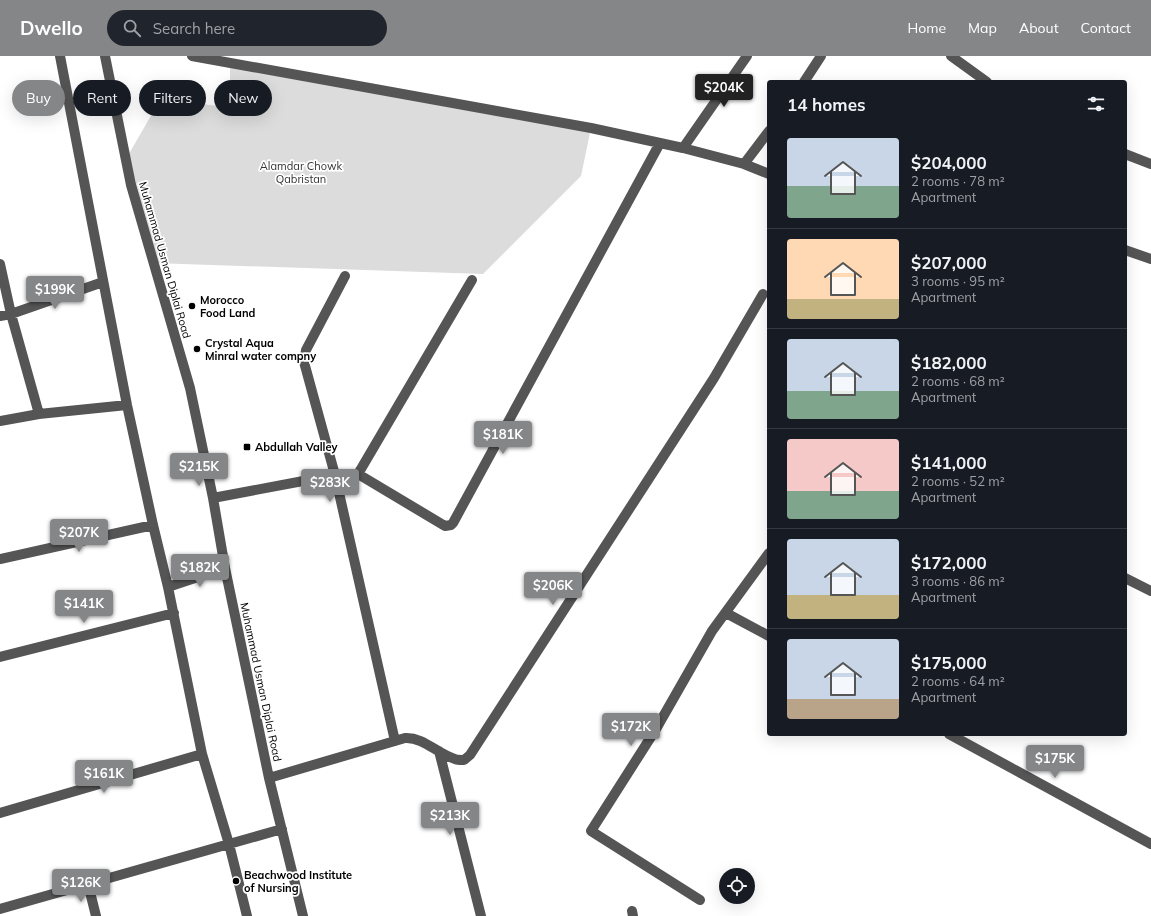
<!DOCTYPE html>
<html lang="en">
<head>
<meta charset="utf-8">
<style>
	:root { --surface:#171b24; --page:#20242c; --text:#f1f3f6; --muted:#9ea1a6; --line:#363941; --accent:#858687 }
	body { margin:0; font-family:Mulish,sans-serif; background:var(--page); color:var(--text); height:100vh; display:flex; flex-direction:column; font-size:15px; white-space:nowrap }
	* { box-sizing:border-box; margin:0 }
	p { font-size:13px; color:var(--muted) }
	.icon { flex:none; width:22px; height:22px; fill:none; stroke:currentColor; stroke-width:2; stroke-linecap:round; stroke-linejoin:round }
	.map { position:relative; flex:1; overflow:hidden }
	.sheet { position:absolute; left:767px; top:24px; width:360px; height:656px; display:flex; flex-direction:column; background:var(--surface); border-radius:4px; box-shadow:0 4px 16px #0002 }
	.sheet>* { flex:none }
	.banner { position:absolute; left:12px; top:24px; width:380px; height:36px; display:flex; gap:8px }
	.fabs { position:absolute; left:719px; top:812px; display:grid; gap:8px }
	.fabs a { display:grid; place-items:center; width:36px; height:36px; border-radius:50%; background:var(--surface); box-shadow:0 4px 16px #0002; font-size:20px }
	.price { position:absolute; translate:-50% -34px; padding:0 9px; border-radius:4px; background:var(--accent); color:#fff; font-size:13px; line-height:26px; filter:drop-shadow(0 1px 2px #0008) }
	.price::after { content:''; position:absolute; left:50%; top:24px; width:12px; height:9px; margin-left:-6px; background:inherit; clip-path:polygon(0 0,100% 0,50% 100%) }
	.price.current { background:#222; color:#fff }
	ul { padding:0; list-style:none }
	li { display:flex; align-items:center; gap:12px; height:100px; padding:0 20px }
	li+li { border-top:1px solid var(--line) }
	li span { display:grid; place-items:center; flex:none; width:112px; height:80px; border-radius:4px; color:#555 }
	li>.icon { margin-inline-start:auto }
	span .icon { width:48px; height:48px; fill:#fffc; stroke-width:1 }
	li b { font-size:17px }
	h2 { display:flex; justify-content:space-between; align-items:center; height:48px; padding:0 20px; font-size:17px }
	.chip { padding:0 14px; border-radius:18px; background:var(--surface); box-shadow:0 4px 16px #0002; font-size:14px; line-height:36px }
	.chip.current { background:var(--accent); color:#fff }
	header { display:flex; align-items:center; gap:24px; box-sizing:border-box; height:56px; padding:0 20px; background:var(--accent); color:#fff }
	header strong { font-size:19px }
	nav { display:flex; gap:22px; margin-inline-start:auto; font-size:14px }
	.search { width:280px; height:36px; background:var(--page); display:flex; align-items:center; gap:10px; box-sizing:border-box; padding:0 14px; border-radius:22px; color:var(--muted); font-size:15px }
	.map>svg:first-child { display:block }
	.green { fill:#dcdcdc }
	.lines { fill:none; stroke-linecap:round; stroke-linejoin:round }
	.minor { stroke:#555; stroke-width:10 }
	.poi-dot { fill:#000; stroke:#fff; stroke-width:1.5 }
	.labels { text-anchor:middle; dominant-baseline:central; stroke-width:3.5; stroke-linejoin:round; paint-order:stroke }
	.park-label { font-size:11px; fill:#333; stroke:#fff }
	.street-label { font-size:11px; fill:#000; stroke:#fff }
	.poi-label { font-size:11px; font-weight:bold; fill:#000; stroke:#fff; text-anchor:start }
</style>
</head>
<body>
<header>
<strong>Dwello</strong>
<div class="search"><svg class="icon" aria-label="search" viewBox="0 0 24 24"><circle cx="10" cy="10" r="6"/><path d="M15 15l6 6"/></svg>Search here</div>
<nav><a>Home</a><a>Map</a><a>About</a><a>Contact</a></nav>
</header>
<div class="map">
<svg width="1151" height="860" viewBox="0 0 1151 860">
	<rect width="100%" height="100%" fill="#fff"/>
	<path class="green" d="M 230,7 L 591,72 L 581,120 L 483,218 L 153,207 L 126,103 L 160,44 L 230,51 Z"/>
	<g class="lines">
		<path class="minor" d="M 60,0 L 127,349 L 153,469 L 168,531 L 202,698 L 229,788 L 247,860
			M 105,0 L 131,129 L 190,332 L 213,442 L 225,512 L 269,722 L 303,860
			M 192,0 L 591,72 L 683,92 L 744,108 L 769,118
			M 951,0 L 987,26
			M 804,26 L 821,0
			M 683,92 L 747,0
			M 1125,98 L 1151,108
			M 744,108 L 769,75
			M 1125,194 L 1151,203
			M 0,208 L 11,258 L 39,358 L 127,349
			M 345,220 L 306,294 L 304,306 L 335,419 L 395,685
			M 0,260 L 11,258 L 103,226
			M 0,365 L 39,358
			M 358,418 L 472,224
			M 213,442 L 335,419 L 358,418 L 445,470 L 451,469 L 453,467 L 660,87
			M 0,503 L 153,469
			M 1125,522 L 1151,535
			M 168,531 L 225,512
			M 726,557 L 769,580
			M 0,601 L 174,557
			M 949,678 L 1151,788
			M 439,695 L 481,860
			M 269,722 L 405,682 C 424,681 437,698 455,703 C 457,704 461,704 464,704 L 470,699 L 714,322 L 763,238
			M 0,757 L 202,698
			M 88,828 L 96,860
			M 700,844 L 591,775 L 656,673 L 712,575 L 769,497
			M 0,853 L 282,773
			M 632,855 L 633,860"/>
	</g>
	<g class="poi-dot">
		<circle cx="192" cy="250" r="4"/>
		<circle cx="197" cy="293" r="4"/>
		<rect x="243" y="387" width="8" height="8" rx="2"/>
		<circle cx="236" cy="825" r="4"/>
	</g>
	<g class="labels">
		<g class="park-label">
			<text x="301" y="110">Alamdar Chowk<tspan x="301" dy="13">Qabristan</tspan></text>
		</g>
		<g class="street-label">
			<text transform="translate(165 204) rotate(74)">Muhammad Usman Diplai Road</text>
			<text transform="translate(261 626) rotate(78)">Muhammad Usman Diplai Road</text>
		</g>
		<g class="poi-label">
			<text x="200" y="244">Morocco<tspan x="200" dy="13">Food Land</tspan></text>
			<text x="205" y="287">Crystal Aqua<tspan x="205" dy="13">Minral water compny</tspan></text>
			<text x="255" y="391">Abdullah Valley</text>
			<text x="244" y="819">Beachwood Institute<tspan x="244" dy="13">of Nursing</tspan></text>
		</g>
	</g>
</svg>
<div class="fabs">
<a><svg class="icon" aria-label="locate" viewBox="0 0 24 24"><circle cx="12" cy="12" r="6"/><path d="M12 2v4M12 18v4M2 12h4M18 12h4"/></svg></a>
</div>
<b class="price current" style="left:724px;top:52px">$204K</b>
<b class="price" style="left:55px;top:254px">$199K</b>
<b class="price" style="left:503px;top:399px">$181K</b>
<b class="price" style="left:199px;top:431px">$215K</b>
<b class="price" style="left:330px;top:447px">$283K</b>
<b class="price" style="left:79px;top:497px">$207K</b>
<b class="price" style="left:200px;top:532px">$182K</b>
<b class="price" style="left:553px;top:550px">$206K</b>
<b class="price" style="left:84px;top:568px">$141K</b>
<b class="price" style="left:631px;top:691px">$172K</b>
<b class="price" style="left:1055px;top:723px">$175K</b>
<b class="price" style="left:104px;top:738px">$161K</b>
<b class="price" style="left:450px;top:780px">$213K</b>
<b class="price" style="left:81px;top:847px">$126K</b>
<div class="banner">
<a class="chip current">Buy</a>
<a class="chip">Rent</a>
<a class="chip">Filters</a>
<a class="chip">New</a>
</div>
<section class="sheet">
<h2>14 homes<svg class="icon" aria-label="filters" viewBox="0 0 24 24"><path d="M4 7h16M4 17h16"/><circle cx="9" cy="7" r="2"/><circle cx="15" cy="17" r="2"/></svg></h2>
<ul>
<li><span style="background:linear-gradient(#c9d6e8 60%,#7fa58c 0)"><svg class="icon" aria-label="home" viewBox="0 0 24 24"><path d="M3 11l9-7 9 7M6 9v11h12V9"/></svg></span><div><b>$204,000</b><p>2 rooms · 78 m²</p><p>Apartment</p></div></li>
<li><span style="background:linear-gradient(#ffd9b3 75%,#c2b280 0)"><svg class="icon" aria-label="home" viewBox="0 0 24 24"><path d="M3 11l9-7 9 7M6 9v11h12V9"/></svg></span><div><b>$207,000</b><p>3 rooms · 95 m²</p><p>Apartment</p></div></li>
<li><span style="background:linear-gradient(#c9d6e8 65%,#7fa58c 0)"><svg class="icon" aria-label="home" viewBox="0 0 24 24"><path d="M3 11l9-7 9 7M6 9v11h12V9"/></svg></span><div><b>$182,000</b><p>2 rooms · 68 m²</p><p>Apartment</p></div></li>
<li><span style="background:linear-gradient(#f6c9c9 65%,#7fa58c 0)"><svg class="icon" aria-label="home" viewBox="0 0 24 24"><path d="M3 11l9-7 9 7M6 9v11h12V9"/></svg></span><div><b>$141,000</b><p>2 rooms · 52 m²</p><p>Apartment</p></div></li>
<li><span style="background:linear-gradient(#c9d6e8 70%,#c2b280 0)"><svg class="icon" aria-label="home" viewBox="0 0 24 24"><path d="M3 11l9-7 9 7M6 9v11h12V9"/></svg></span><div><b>$172,000</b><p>3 rooms · 86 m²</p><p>Apartment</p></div></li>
<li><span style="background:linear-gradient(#c9d6e8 75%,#b9a48a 0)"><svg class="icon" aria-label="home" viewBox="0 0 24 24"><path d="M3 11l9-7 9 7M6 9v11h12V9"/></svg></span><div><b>$175,000</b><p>2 rooms · 64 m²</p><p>Apartment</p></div></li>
</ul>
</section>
</div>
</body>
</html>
